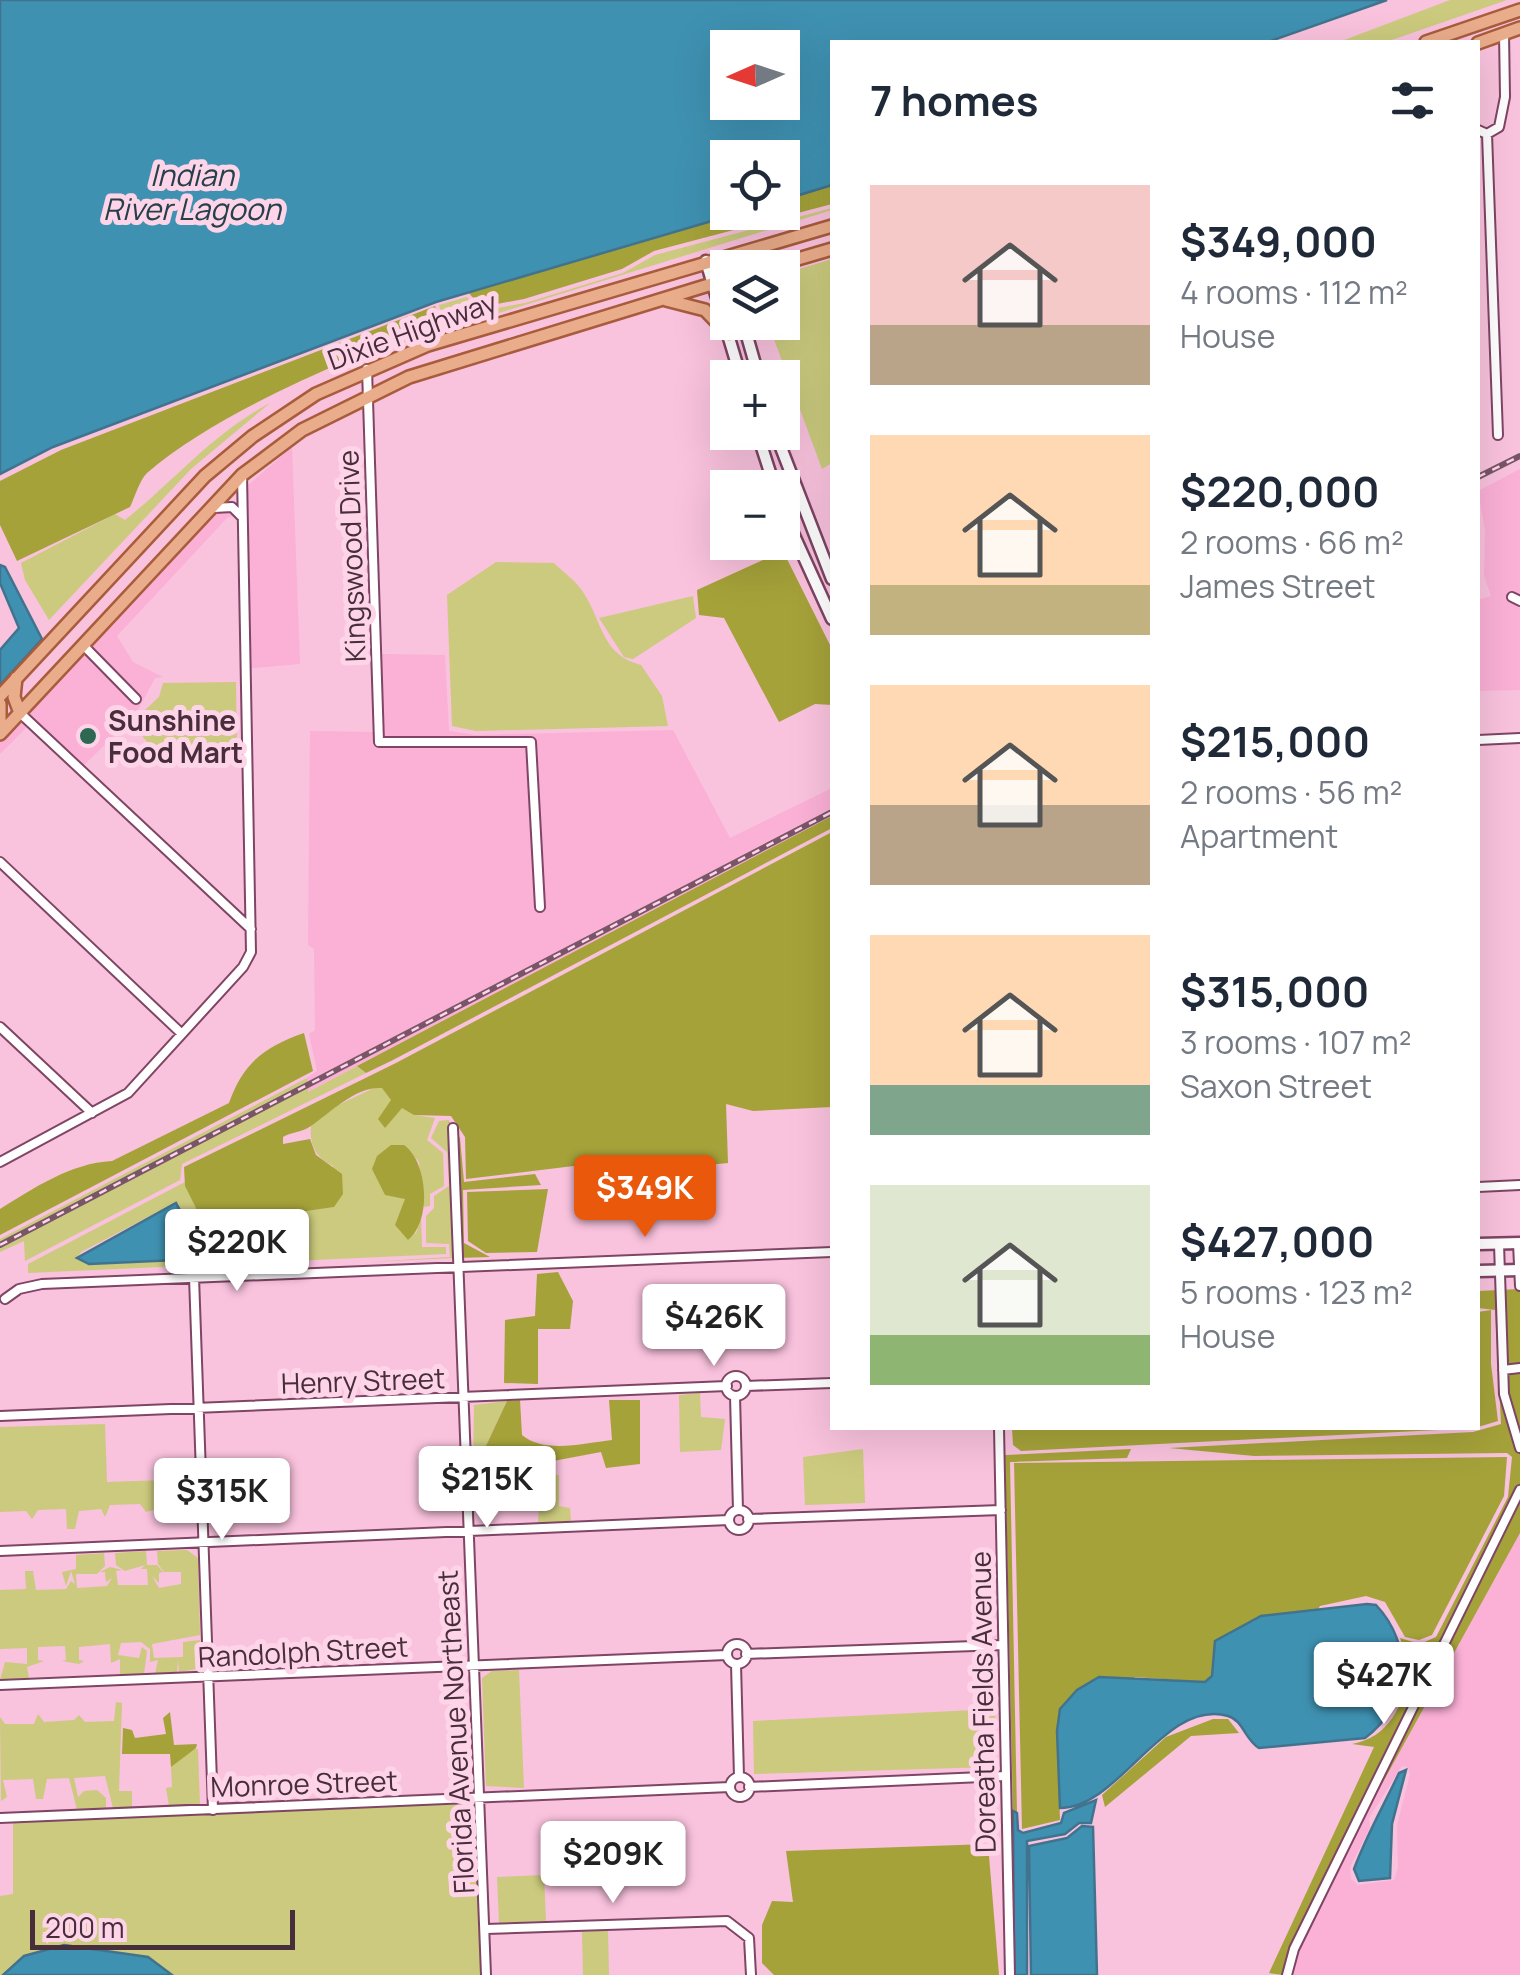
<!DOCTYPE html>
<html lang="en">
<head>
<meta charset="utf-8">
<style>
	:root { --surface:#fff; --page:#f2f2f3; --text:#1f2937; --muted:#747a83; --accent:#ea580c }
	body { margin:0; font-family:Manrope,sans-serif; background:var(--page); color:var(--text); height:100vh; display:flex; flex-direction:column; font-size:38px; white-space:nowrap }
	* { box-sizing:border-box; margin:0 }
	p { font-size:32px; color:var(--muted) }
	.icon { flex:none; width:55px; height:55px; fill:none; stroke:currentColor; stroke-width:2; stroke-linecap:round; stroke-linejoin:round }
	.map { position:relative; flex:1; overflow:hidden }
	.drawer { position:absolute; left:830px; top:40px; width:650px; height:1390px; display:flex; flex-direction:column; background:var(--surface); border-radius:0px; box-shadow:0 10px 40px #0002 }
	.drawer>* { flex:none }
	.needle { width:65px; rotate:267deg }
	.controls { position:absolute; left:710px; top:30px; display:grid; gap:20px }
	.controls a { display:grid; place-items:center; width:90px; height:90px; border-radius:0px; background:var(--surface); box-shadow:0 10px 40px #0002; font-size:50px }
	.scale { position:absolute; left:30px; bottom:25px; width:265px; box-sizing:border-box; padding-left:10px; border:5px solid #482d3b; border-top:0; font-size:28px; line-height:35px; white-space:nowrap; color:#482d3b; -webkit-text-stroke:8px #fed4e8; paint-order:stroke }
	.price { position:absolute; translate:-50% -85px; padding:0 22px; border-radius:10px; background:#fff; color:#222; font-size:32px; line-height:65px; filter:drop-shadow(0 2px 5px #0008) }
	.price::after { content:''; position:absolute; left:50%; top:60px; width:30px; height:22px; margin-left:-15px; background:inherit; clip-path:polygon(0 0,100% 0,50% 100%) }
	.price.current { background:var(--accent); color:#fff }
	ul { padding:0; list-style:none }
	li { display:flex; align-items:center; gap:30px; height:250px; padding:0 40px }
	li span { display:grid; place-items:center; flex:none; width:280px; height:200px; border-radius:0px; color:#555 }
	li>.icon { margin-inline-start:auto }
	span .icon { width:120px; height:120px; fill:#fffc; stroke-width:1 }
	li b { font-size:42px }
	h2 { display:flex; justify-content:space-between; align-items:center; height:120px; padding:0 40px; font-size:42px }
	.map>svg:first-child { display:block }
	.built { fill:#fbb0d6; fill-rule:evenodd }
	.green { fill:#cbca7e; fill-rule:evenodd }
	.forest { fill:#a5a23a }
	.water { fill:#3f91b2; stroke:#42738e; stroke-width:2.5; fill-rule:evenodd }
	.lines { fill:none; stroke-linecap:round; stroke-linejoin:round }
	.minor-casing { stroke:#7f4564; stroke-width:12 }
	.secondary-casing { stroke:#7f4564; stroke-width:15 }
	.primary-casing { stroke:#a85c3c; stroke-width:16 }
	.minor { stroke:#fff; stroke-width:8 }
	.secondary { stroke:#fff; stroke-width:10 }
	.primary { stroke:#eaad8b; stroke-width:11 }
	.rail-casing { stroke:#785567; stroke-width:6 }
	.rail { stroke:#fed4e8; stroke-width:2.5; stroke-dasharray:8; stroke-linecap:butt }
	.poi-dot { fill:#2c6853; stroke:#fed4e8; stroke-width:4 }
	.labels { text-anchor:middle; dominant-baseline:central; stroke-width:10; stroke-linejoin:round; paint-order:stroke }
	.street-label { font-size:28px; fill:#482d3b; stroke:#fed4e8 }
	.poi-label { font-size:28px; font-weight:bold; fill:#482d3b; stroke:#fed4e8; text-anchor:start }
	.water-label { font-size:30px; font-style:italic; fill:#26404b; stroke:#fed4e8 }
</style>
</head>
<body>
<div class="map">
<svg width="1520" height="1975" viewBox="0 0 1520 1975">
	<rect width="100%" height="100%" fill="#f9c2dd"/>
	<path class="built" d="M 292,447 L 300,664 L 241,669 L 240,526 L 249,522 L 247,486 Z
		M 1520,469 L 1520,690 L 1478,691 L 1478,600 L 1491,596 L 1484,576 L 1485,530 L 1478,491 Z
		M 230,511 L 235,516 L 228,517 L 117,636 L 133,662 L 163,677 L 155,678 L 137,712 L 126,724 L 77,772 L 27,727 L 0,754 L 0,743 L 83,652 L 135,705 L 143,700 L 89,645 L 182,545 L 219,512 Z
		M 381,654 L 445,655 L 449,731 L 476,735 L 673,730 L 730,838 L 832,788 L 832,816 L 307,1092 L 307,1078 L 317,1071 L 309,1034 L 315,1030 L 314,949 L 308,945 L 310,731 L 373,732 L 375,746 L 536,746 L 535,737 L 384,737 Z
		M 1520,1533 L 1520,1975 L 1283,1975 L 1305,1924 ZM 1402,1766 L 1408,1767 L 1410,1775 L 1397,1825 L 1398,1868 L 1394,1880 L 1358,1885 L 1351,1879 L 1350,1867 L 1370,1828 L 1369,1818 Z"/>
	<path class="green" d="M 1450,0 L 1507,0 L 1386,42 L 1339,42 Z
		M 832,208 L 832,210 L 389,347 L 444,323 L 439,305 L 467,297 L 481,311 L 525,303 L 623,273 L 655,255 Z
		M 832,259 L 832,463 L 822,469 L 768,323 L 782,322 L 783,274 Z
		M 270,403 L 191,469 L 49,620 L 25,580 L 21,563 L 115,514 L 125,520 C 175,480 213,433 270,403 Z
		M 496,562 L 554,563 C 563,572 576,581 583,592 C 603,622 601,655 641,665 L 662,696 L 668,726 L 476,731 L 452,726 L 447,595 Z
		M 693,596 L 696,618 L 633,659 L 624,657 L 599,618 Z
		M 236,682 L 237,758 L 213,756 L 212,762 L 167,765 L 131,723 L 159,697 L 163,683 Z
		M 357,1066 L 366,1073 L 182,1164 L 180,1180 L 25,1261 L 24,1241 L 0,1252 L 0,1239 L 307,1078 L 308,1092 Z
		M 374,1088 L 382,1088 L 414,1115 L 435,1118 L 427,1140 L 443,1153 L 444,1186 L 430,1194 L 430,1206 L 423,1207 L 419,1162 L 404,1145 L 391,1145 L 405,1199 L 400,1219 L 416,1234 L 421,1216 L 422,1247 L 446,1247 L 446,1254 L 28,1273 L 28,1264 L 185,1182 L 270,1223 L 285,1214 L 333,1207 L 333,1166 C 316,1158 309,1144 311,1126 L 334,1107 ZM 171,1205 L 198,1254 L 177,1260 L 89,1264 L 77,1258 L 81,1252 Z
		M 448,1120 L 460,1158 L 456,1258 L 367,1262 L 450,1257 L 449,1244 L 426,1243 L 426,1216 L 434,1208 L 434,1196 L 449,1186 L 447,1152 L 431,1138 L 439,1121 Z
		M 700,1393 L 701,1417 L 725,1419 L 721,1450 L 680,1452 L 679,1395 Z
		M 507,1401 L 485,1448 L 495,1460 L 473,1462 L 474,1405 Z
		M 105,1424 L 107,1482 L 195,1479 L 196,1499 L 146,1512 L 140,1504 L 110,1505 L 105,1517 L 101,1509 L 79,1511 L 75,1529 L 67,1529 L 66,1509 L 38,1510 L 32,1519 L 26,1511 L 0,1512 L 0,1427 Z
		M 863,1449 L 865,1503 L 805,1505 L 803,1457 Z
		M 540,1475 L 559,1475 L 559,1506 L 570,1508 L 571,1522 L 538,1523 Z
		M 146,1551 L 147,1565 L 157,1565 L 163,1572 L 159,1573 L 159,1583 L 152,1576 L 159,1588 L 181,1584 L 181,1572 L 164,1572 L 158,1564 L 157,1551 L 187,1550 L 198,1558 L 200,1635 L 152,1644 L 154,1658 L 183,1657 L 183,1642 L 200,1640 L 197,1669 L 179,1672 L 178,1660 L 177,1672 L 155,1674 L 158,1660 L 150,1662 L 150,1649 L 141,1642 L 121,1643 L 118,1655 L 139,1658 L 142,1647 L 147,1651 L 144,1674 L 120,1674 L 120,1659 L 111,1663 L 110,1644 L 79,1647 L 79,1660 L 84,1661 L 79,1664 L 62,1661 L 66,1660 L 65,1646 L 38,1647 L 38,1660 L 44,1661 L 27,1667 L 29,1678 L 0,1680 L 5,1662 L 27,1664 L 27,1648 L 0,1649 L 0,1590 L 26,1589 L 25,1571 L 33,1571 L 36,1590 L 66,1589 L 71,1581 L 75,1584 L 71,1571 L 66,1586 L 62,1572 L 76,1569 L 76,1555 L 104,1553 L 105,1566 L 97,1574 L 76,1574 L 77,1588 L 107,1586 L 112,1578 L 106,1582 L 105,1572 L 100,1572 L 110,1567 L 122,1570 L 116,1571 L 118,1585 L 148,1585 L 147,1569 L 141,1569 L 145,1565 L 125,1571 L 116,1565 L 115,1553 Z
		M 519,1670 L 524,1788 L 486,1786 L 482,1678 L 492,1671 Z
		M 116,1702 L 122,1703 L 119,1791 L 132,1791 L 132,1807 L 113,1808 L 105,1776 L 74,1778 L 78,1797 L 84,1791 L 97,1790 L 106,1798 L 106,1809 L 77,1810 L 69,1778 L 47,1779 L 43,1799 L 36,1799 L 33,1779 L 3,1780 L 7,1797 L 1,1801 L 0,1717 L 5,1724 L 34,1724 L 38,1714 L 44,1722 L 74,1720 L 79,1715 L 85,1722 L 114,1721 Z
		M 995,1709 L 997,1761 L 992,1767 L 754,1774 L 753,1721 Z
		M 189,1749 L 198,1749 L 200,1805 L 169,1806 L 166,1788 L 172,1787 L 171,1767 Z
		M 482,1798 L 486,1975 L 0,1975 L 0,1896 L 13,1894 L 13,1817 Z
		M 544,1875 L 546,1921 L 499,1923 L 497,1877 Z
		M 608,1930 L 609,1975 L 583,1975 L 582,1932 Z"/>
	<path class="forest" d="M 832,185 L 832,204 L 654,251 L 622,269 L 524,299 L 481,307 L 468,292 L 739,213 L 782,212 L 783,200 Z
		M 435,306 L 441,320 C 351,359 221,409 147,473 C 139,481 135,497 130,507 L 17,561 L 0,525 L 0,481 L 61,450 Z
		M 783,551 L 832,649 L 832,705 L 815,704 L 779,722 L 724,618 L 699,615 L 697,590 Z
		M 832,816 L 832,828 L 393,1060 L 366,1073 L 357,1066 Z
		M 832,832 L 832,1107 L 753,1111 L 726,1104 L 728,1163 L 626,1173 L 582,1165 L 466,1179 L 465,1137 L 451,1116 L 414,1115 L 402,1108 L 385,1128 L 378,1119 L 391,1100 L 382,1088 C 356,1086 331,1112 311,1126 C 301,1133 290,1132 283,1137 L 283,1144 L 310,1139 L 316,1155 L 342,1174 L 343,1194 L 334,1207 L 286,1214 L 235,1232 L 207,1230 L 185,1186 L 184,1167 L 396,1063 Z
		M 304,1033 L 313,1071 L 0,1235 L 0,1209 C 34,1188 71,1163 112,1161 L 229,1103 C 243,1063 264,1047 304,1033 Z
		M 448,1120 L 460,1138 L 464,1182 L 535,1174 L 541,1185 L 463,1190 L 464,1243 L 490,1257 L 456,1258 L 460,1158 Z
		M 391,1145 L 404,1145 C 428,1162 432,1221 408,1240 L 395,1225 L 405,1199 L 385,1195 L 372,1169 L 377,1156 Z
		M 548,1189 L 537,1252 L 486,1253 L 468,1241 L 467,1192 Z
		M 558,1272 L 573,1301 L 570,1329 L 538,1329 L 538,1384 L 504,1383 L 505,1320 L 535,1316 L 537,1274 Z
		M 1520,1289 L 1520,1533 L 1305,1924 L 1283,1975 L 1269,1973 L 1374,1747 L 1352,1744 C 1399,1737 1417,1679 1400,1638 L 1420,1644 L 1436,1637 L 1508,1497 L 1512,1457 L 1507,1453 L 1254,1456 L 1169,1448 L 1473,1432 L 1501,1424 L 1495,1310 L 1478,1308 L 1478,1291 Z
		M 1491,1310 L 1491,1364 L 1498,1421 L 1478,1427 L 1478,1312 Z
		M 520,1400 L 522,1435 C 544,1454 585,1443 612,1440 L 609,1400 L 640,1400 L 640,1464 L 606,1468 L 601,1452 L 532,1465 L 499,1464 L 485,1448 L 507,1401 Z
		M 1012,1428 L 1477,1428 L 1021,1451 L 1013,1445 Z
		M 1131,1449 L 1127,1458 L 1010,1462 L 1017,1813 L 1013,1811 L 1005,1455 Z
		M 1507,1457 L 1504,1496 L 1432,1635 L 1419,1640 L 1405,1637 L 1385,1602 L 1366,1596 L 1320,1606 L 1317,1611 L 1262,1616 L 1233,1635 L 1220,1638 L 1212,1676 L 1205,1682 L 1135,1677 L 1057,1731 L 1060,1820 L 1022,1829 L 1014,1463 Z
		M 170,1712 L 174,1745 L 197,1744 L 196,1748 L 171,1767 L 170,1754 L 122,1754 L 123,1728 L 132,1730 L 135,1738 L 166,1734 L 163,1718 Z
		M 1213,1719 L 1228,1719 L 1239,1733 L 1191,1736 L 1105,1807 L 1102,1795 L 1166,1737 Z
		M 988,1844 L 999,1975 L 774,1975 L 762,1963 L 762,1925 L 772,1901 L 793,1902 L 786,1851 Z"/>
	<path class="water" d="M 0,0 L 1387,0 L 1268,42 L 832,42 L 832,185 L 783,200 L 782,158 L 728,158 L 728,212 L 739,213 L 436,302 L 53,447 L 0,474 ZM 728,48 L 782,48 L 782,102 L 728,102 Z
		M 0,565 L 5,567 L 42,639 L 0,685 L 0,650 L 19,628 L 0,583 Z
		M 176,1203 L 197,1241 L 199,1254 L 177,1260 L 89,1264 L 77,1258 Z
		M 1367,1604 L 1376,1605 C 1414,1645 1410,1705 1365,1738 L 1259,1748 C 1245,1740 1243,1720 1228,1716 C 1164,1698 1120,1808 1060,1808 L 1057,1731 L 1060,1709 L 1077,1690 L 1099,1677 L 1205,1682 L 1212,1676 L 1215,1641 L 1261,1616 Z
		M 1406,1770 L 1392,1824 L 1390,1878 L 1359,1881 L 1354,1869 C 1367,1834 1383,1807 1399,1773 Z
		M 1096,1800 L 1091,1823 L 1079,1823 L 1065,1834 L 1027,1841 L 1027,1975 L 1014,1975 L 1013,1811 L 1017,1813 L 1018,1830 L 1023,1833 L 1061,1823 L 1064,1813 Z
		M 1082,1826 L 1093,1827 L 1097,1975 L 1031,1975 L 1029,1846 L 1067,1838 Z
		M 64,1945 L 148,1957 L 172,1975 L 3,1975 L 24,1956 Z"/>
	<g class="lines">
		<defs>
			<path id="minor" d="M 1478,130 L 1487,134 L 1498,435
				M 1487,134 L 1499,127 L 1505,97 L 1504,33
				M 367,369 L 379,742 L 531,742 L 540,907
				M 214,508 L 232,507 L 241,516
				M 1512,597 L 1520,601
				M 83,645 L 136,699
				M 20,713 L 251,929
				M 1478,740 L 1520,738
				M 0,862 L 182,1034
				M 0,1027 L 92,1113
				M 453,1128 L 486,1975
				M 0,1162 L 128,1093 L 243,967 L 251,952 L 242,475
				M 1478,1187 L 1520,1185
				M 1518,1243 L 1520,1286
				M 1499,1244 L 1504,1394 L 1520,1448
				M 194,1277 L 213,1810
				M 5,1299 L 19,1289 L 42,1284 L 832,1252
				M 1503,1370 L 1520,1368
				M726 1386a10 10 0 1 1 20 0a10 10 0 1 1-20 0Z
				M 746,1386 L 832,1383
				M 735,1396 L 738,1510
				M 0,1416 L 727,1386
				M 999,1428 L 1010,1975
				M729 1520a10 10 0 1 1 20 0a10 10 0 1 1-20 0Z
				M 748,1519 L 1001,1510
				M 0,1551 L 729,1520
				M727 1654a10 10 0 1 1 20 0a10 10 0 1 1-20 0Z
				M 746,1654 L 1003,1645
				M 736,1664 L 739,1777
				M 0,1685 L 727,1655
				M730 1787a10 10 0 1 1 20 0a10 10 0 1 1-20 0Z
				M 749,1787 L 1006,1776
				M 0,1818 L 730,1787
				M 486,1929 L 727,1921 L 749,1938 L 751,1975
				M 1287,1975 L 1294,1949 L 1520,1490"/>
			<path id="secondary" d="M 706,261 L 741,378
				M 743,322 L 759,378
				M 757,432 L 775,488
				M 775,432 L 832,579
				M 782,509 L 832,619
				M 1478,1244 L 1520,1243
				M 1478,1271 L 1520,1270"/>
			<path id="primary" d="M 1426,42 L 1520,10
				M 1478,43 L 1520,28
				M 767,268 L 832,249
				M 666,300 L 705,310 L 729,335
				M 744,326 L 744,322
				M 16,678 L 14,697 L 20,713
				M 0,696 L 205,476 L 253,436 L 316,394 L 428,345 L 832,226
				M 0,704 L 0,722
				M 0,734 L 242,475 L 302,430 L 409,377 L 728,279"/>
		</defs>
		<use href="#minor" class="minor-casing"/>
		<use href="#secondary" class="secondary-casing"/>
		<use href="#primary" class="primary-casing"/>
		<use href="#minor" class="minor"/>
		<use href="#secondary" class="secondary"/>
		<use href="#primary" class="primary"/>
		<defs>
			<path id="rail" d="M 1478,477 L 1520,456
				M 0,1245 L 832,812"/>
		</defs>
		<use href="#rail" class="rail-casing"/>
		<use href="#rail" class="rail"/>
	</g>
	<circle class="poi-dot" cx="88" cy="736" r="10"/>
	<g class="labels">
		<g class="street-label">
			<text transform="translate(412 330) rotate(-20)">Dixie Highway</text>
			<text transform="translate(351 556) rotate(-92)">Kingswood Drive</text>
			<text transform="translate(363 1380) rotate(-2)">Henry Street</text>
			<text transform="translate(303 1651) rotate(-3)">Randolph Street</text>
			<text transform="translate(982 1702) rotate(-91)">Doreatha Fields Avenue</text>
			<text transform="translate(455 1732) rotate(-93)">Florida Avenue Northeast</text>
			<text transform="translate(304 1783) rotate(-2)">Monroe Street</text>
		</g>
		<g class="poi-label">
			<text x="108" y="720">Sunshine<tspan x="108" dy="32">Food Mart</tspan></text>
		</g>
		<g class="water-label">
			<text x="192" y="174">Indian<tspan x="192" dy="34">River Lagoon</tspan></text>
		</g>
	</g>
</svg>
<div class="controls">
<a><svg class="needle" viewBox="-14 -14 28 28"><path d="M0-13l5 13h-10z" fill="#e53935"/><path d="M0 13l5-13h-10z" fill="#747a83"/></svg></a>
<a><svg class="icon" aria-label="locate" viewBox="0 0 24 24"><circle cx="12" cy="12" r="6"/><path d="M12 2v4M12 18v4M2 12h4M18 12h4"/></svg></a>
<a><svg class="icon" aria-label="layers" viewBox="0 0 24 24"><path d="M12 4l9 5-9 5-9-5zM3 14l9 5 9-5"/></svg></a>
<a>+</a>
<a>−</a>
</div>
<div class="scale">200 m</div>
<b class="price current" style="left:645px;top:1240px">$349K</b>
<b class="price" style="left:237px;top:1294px">$220K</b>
<b class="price" style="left:714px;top:1369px">$426K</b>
<b class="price" style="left:487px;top:1531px">$215K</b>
<b class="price" style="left:222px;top:1543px">$315K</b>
<b class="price" style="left:1384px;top:1727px">$427K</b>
<b class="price" style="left:613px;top:1906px">$209K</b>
<section class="drawer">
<h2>7 homes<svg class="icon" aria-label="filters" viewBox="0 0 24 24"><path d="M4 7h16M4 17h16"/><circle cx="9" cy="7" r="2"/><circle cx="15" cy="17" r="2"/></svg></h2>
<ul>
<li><span style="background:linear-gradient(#f6c9c9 70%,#b9a48a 0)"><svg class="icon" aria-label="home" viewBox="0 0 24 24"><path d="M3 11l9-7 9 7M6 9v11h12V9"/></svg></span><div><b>$349,000</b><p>4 rooms · 112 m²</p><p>House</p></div></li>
<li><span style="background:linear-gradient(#ffd9b3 75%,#c2b280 0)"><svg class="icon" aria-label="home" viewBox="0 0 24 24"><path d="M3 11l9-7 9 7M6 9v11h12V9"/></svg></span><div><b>$220,000</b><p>2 rooms · 66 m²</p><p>James Street</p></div></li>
<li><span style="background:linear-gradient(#ffd9b3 60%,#b9a48a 0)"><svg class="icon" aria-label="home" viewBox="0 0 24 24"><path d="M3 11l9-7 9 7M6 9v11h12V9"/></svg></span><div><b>$215,000</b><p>2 rooms · 56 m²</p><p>Apartment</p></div></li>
<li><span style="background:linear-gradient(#ffd9b3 75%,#7fa58c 0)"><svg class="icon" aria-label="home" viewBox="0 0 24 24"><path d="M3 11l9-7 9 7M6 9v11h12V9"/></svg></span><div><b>$315,000</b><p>3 rooms · 107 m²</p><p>Saxon Street</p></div></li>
<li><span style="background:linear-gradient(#dfe7d0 75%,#8fb573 0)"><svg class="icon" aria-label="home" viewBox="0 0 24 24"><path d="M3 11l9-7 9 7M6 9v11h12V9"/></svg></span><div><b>$427,000</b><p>5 rooms · 123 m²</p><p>House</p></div></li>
</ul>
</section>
</div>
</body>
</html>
